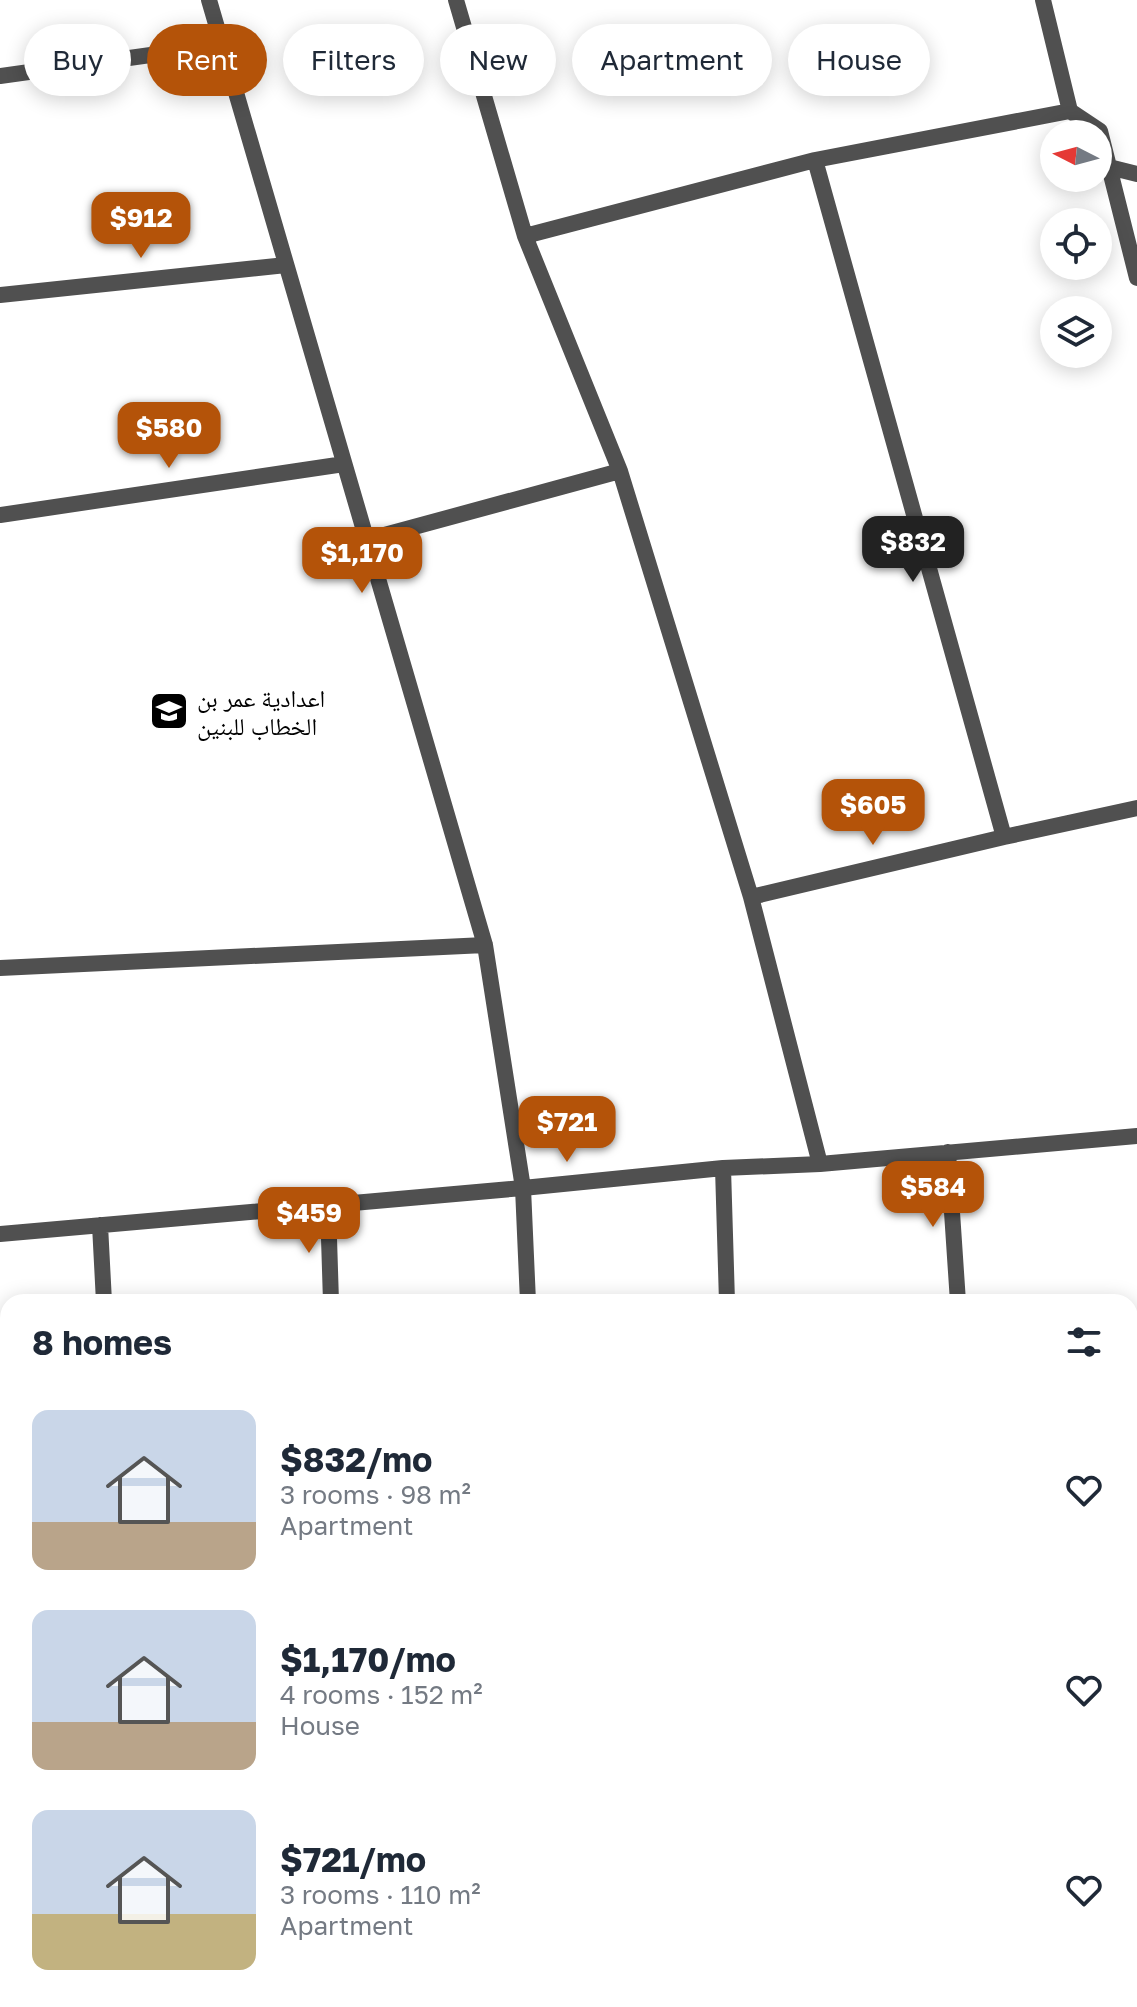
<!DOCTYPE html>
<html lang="en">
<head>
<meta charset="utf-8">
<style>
	:root { --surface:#fff; --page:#f2f2f3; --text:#1f2937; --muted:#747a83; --accent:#b45309 }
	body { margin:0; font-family:"Golos Text","Noto Naskh Arabic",sans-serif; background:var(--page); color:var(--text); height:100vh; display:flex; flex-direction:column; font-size:30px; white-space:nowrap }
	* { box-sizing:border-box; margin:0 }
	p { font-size:26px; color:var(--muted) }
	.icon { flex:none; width:44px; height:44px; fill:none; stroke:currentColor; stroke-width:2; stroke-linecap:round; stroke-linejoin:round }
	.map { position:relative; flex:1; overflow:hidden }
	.drawer { position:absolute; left:0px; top:1294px; width:1138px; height:714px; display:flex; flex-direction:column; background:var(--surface); border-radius:24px 24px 0 0; box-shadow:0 4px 20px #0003 }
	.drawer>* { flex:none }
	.hud { position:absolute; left:24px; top:24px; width:1090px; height:72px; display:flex; gap:16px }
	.needle { width:52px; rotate:276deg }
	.controls { position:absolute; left:1040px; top:120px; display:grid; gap:16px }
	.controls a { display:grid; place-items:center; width:72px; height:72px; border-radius:50%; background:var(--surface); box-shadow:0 4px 20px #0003; font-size:40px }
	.price { position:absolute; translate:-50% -68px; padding:0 18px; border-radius:16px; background:var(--accent); color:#fff; font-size:26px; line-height:52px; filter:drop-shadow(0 2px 4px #0008) }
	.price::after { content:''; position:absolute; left:50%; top:48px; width:24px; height:18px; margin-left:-12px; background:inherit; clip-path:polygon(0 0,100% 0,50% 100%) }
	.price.on { background:#222; color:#fff }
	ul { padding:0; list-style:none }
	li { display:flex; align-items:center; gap:24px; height:200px; padding:0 32px }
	li span { display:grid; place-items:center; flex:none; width:224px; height:160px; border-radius:16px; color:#555 }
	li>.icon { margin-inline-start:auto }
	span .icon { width:96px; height:96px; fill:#fffc; stroke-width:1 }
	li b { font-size:34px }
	h2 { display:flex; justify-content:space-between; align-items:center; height:96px; padding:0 32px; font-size:34px }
	.tag { padding:0 28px; border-radius:36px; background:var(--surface); box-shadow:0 4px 20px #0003; font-size:28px; line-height:72px }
	.tag.on { background:var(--accent); color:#fff }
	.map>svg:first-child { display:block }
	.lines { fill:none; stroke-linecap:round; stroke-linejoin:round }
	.trunk-casing { stroke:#dbdbdb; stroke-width:26 }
	.minor { stroke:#505050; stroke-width:16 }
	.trunk { stroke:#000; stroke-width:22 }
	.labels { text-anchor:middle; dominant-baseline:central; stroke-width:8; stroke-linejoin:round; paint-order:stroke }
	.poi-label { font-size:24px; fill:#000; stroke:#fff; text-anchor:start }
</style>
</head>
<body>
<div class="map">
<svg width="1137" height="2007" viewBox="0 0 1137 2007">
	<rect width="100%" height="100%" fill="#fff"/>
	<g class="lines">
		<defs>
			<path id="trunk" d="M 1130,1955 L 1137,1951
				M 1053,2007 L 1063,2000"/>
		</defs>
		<use href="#trunk" class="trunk-casing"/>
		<path class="minor" d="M 209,0 L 485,945 L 523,1188 L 528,1302
			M 456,0 L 525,236 L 620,471 L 751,897 L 820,1164
			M 1043,0 L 1070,111
			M 0,76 L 222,45
			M 815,160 L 1004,837 L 1137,808
			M 1109,167 L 1137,174
			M 525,236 L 815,160 L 1070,111 L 1100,131 L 1137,278
			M 0,295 L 286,265
			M 0,515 L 344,464
			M 366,540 L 620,471
			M 751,897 L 1004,837
			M 0,968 L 485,945
			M 948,1152 L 958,1302
			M 723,1168 L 727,1302
			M 328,1206 L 331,1302
			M 100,1225 L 104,1302
			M 0,1234 L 523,1188 L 723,1168 L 820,1164 L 1137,1136
			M 1130,1512 L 1137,1512
			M 0,1549 L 8,1549
			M 139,2000 L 139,2007
			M 360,2000 L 360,2007
			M 562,2000 L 563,2007
			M 747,2000 L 747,2007
			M 884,2007 L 895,2000"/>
		<use href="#trunk" class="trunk"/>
	</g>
	<defs>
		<symbol id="school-square" viewBox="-11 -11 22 22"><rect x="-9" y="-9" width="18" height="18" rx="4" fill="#000" stroke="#fff"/><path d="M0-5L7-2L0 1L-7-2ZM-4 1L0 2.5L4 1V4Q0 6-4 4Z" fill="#fff"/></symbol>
	</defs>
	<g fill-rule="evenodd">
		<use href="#school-square" x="147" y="689" width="44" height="44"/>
	</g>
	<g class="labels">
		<g class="poi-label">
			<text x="197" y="697">اعدادية عمر بن<tspan x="197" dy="28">الخطاب للبنين</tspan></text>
		</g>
	</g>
</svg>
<div class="controls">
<a><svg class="needle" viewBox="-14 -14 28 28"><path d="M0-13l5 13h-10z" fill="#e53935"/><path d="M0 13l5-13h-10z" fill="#747a83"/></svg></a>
<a><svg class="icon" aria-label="locate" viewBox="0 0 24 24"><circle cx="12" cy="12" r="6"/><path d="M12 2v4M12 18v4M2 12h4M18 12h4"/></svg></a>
<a><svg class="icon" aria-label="layers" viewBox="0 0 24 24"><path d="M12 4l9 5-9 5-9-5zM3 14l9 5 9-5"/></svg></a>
</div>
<b class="price" style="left:141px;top:260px">$912</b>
<b class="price" style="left:169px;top:470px">$580</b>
<b class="price on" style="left:913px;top:584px">$832</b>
<b class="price" style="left:362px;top:595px">$1,170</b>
<b class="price" style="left:873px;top:847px">$605</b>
<b class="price" style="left:567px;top:1164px">$721</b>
<b class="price" style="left:933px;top:1229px">$584</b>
<b class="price" style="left:309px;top:1255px">$459</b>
<div class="hud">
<a class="tag">Buy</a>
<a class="tag on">Rent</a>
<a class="tag">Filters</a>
<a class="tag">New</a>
<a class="tag">Apartment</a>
<a class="tag">House</a>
</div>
<section class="drawer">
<h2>8 homes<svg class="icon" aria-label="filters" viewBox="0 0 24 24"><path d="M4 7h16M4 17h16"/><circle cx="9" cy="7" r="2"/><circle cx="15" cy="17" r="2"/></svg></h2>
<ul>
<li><span style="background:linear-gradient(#c9d6e8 70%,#b9a48a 0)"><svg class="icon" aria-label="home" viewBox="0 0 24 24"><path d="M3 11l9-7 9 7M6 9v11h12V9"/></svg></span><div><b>$832/mo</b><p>3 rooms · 98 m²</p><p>Apartment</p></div><svg class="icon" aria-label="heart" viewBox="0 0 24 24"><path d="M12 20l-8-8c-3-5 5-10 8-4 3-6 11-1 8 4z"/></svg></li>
<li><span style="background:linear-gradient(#c9d6e8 70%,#b9a48a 0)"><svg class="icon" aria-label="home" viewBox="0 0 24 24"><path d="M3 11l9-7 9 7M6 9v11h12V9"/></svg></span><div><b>$1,170/mo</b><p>4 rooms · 152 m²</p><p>House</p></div><svg class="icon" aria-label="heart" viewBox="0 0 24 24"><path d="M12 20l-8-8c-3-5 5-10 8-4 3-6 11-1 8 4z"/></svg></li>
<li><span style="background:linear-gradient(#c9d6e8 65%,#c2b280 0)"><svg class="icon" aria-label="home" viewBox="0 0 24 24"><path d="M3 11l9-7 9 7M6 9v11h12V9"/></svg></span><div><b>$721/mo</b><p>3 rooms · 110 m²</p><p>Apartment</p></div><svg class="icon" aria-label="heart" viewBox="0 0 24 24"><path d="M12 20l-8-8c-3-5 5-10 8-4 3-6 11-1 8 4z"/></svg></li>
</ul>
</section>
</div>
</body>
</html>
